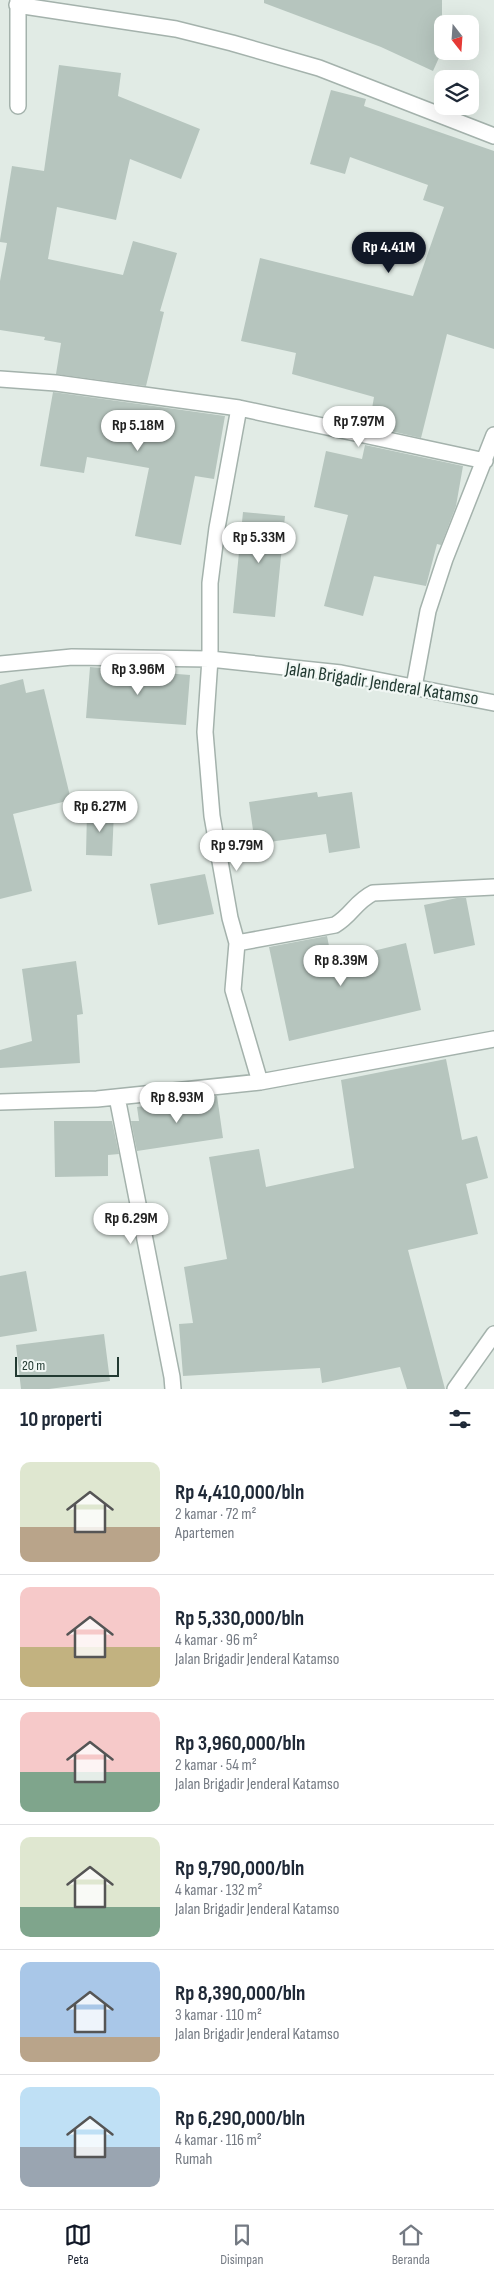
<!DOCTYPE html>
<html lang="id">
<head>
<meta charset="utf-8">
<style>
	:root { --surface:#fff; --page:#f2f2f3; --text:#1f2937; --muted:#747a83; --line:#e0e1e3; --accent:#111827 }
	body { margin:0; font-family:"Sofia Sans Condensed",sans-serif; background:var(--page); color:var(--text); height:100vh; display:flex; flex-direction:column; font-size:19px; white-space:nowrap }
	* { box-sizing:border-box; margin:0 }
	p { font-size:16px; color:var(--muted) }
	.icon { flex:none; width:28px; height:28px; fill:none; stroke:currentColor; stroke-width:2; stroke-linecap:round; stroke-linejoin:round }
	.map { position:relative; height:1389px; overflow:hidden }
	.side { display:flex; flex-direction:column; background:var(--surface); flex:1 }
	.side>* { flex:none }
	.needle { width:32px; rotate:163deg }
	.buttons { position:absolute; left:434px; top:15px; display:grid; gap:10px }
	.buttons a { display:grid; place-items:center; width:45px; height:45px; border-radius:10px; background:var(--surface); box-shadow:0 5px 20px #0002; font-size:25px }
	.scale { position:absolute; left:15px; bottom:12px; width:104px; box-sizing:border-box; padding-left:5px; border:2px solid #223a32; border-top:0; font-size:14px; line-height:18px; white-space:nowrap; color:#223a32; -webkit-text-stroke:4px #f1f7f4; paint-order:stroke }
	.price { position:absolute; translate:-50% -42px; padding:0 11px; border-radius:18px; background:#fff; color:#222; font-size:16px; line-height:32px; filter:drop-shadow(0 1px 2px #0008) }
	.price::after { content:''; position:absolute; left:50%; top:30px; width:15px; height:11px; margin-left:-8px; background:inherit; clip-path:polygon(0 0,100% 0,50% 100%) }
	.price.selected { background:var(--accent); color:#fff }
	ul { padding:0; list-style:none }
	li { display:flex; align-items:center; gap:15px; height:125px; padding:0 20px }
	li+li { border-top:1px solid var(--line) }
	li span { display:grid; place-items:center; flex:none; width:140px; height:100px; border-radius:10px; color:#555 }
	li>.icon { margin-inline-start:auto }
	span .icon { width:60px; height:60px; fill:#fffc; stroke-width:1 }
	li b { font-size:21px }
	h2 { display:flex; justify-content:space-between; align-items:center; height:60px; padding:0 20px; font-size:21px }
	.tab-bar { display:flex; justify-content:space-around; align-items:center; height:70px; border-top:1px solid var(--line); background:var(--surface); font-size:14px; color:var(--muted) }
	.tab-bar a { display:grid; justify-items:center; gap:2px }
	.tab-bar .selected { color:var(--accent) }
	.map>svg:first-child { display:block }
	.building { fill:#b6c5be }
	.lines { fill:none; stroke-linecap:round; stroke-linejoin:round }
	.street-casing { stroke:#a4b2ac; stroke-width:18 }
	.street { stroke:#fff; stroke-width:15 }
	.labels { text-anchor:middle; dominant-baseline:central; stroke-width:4.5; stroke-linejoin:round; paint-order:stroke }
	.street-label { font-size:19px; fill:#223a32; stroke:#f1f7f4 }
</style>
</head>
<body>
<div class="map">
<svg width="494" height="1389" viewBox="0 0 494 1389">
	<rect width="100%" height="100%" fill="#e1ebe5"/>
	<path class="building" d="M 264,0 L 442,0 L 442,51 L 433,71 L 381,47 L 264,3 Z
		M 59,65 L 121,73 L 118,96 L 200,129 L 181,179 L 130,159 L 116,220 L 57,207 L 48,259 L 123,275 L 133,241 L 177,253 L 160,311 L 164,312 L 146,386 L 56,374 L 61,343 L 44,340 L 45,337 L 0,330 L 0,281 L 7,243 L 0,242 L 0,240 L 12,166 L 44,171 Z
		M 331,90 L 366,99 L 364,106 L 494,151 L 494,349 L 447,334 L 421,438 L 369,426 L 374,397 L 292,374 L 296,353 L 241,341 L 260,258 L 413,296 L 444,207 L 423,200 L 428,185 L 350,157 L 345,174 L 310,164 Z
		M 53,392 L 225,416 L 214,479 L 195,476 L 181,545 L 135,536 L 149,468 L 87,457 L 84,473 L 40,466 Z
		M 365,445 L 463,466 L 456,506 L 441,545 L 437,544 L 426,586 L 374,576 L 363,616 L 324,606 L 348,515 L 314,507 L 326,451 L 362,459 Z
		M 243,512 L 285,516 L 275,617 L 233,613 Z
		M 90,667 L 190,675 L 186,725 L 86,718 Z
		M 23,679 L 26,693 L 44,689 L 71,800 L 13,814 L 32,891 L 0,899 L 0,685 Z
		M 317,792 L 318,797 L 352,792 L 360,848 L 329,853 L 326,834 L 255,844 L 249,802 Z
		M 87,811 L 114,812 L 112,856 L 86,855 Z
		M 205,874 L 214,914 L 158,925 L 150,884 Z
		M 457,898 L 466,898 L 475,945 L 434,954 L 424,905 Z
		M 327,936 L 332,961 L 406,943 L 421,1010 L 289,1041 L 269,947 Z
		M 76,961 L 83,1014 L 77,1015 L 80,1063 L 0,1068 L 0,1050 L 32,1041 L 22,969 Z
		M 446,1059 L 462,1140 L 477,1136 L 488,1178 L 466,1184 L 478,1234 L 408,1250 L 445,1389 L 407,1389 L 400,1367 L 322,1383 L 320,1368 L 183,1376 L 179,1324 L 193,1323 L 184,1267 L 227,1259 L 209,1157 L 259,1149 L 266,1187 L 354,1168 L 341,1080 Z
		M 217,1096 L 223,1138 L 137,1151 L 131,1121 L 139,1121 L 137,1107 Z
		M 54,1121 L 112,1121 L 119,1154 L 108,1155 L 108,1176 L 55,1177 Z
		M 26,1271 L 37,1331 L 0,1337 L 0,1276 Z
		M 104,1334 L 110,1381 L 49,1389 L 21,1389 L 16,1345 Z"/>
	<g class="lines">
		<defs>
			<path id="street" d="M 17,5 L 176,29 L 232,43 L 319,68 L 494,136
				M 18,106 L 18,0
				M 0,379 L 56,383 L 239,408 L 217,528 L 210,583 L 210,659 L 205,732 L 212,816 L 230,918 L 237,943 L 233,990 L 260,1082
				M 239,408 L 485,461
				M 0,664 L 72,657 L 210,659 L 341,673 L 494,703
				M 414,687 L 428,611 L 445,559 L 494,435
				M 237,943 L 335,925 C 352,915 355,902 373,893 L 494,887
				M 117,1097 L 172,1377 L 173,1389
				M 0,1102 L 97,1099 L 260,1082 L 494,1039
				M 455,1389 L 494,1334"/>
		</defs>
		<use href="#street" class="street-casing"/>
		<use href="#street" class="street"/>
	</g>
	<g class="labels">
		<g class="street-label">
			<text transform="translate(382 684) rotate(9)">Jalan Brigadir Jenderal Katamso</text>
		</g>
	</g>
</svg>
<div class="buttons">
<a><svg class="needle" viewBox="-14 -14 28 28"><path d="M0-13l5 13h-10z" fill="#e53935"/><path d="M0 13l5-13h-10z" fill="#747a83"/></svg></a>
<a><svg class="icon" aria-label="layers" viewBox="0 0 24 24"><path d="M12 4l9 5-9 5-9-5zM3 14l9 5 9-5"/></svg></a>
</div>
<div class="scale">20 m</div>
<b class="price selected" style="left:389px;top:274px">Rp 4.41M</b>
<b class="price" style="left:359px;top:448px">Rp 7.97M</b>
<b class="price" style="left:138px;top:452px">Rp 5.18M</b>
<b class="price" style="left:259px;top:564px">Rp 5.33M</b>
<b class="price" style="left:138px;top:696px">Rp 3.96M</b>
<b class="price" style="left:100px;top:833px">Rp 6.27M</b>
<b class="price" style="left:237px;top:872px">Rp 9.79M</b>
<b class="price" style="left:341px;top:987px">Rp 8.39M</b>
<b class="price" style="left:177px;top:1124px">Rp 8.93M</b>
<b class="price" style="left:131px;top:1245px">Rp 6.29M</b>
</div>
<section class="side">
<h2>10 properti<svg class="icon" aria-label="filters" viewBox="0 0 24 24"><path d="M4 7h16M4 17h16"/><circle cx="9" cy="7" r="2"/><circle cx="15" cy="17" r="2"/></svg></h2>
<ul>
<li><span style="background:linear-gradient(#dfe7d0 65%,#b9a48a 0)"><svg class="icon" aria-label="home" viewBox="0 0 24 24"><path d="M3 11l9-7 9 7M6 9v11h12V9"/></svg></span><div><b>Rp 4,410,000/bln</b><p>2 kamar · 72 m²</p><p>Apartemen</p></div></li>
<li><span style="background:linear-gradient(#f6c9c9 60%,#c2b280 0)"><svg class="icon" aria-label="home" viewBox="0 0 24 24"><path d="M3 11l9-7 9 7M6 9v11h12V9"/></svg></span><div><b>Rp 5,330,000/bln</b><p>4 kamar · 96 m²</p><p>Jalan Brigadir Jenderal Katamso</p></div></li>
<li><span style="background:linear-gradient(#f6c9c9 60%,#7fa58c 0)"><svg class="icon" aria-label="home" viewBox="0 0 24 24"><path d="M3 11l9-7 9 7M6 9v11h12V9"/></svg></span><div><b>Rp 3,960,000/bln</b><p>2 kamar · 54 m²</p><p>Jalan Brigadir Jenderal Katamso</p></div></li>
<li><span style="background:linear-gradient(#dfe7d0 70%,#7fa58c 0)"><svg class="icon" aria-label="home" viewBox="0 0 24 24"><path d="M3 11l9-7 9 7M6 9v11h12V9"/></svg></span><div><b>Rp 9,790,000/bln</b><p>4 kamar · 132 m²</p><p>Jalan Brigadir Jenderal Katamso</p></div></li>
<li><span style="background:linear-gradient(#a9c7e8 75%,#b9a48a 0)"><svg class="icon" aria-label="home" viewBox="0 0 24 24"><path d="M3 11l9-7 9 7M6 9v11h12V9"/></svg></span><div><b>Rp 8,390,000/bln</b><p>3 kamar · 110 m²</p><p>Jalan Brigadir Jenderal Katamso</p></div></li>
<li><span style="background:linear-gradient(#bfe0f5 60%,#9aa5b1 0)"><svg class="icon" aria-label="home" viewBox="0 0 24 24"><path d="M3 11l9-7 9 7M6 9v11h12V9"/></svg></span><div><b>Rp 6,290,000/bln</b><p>4 kamar · 116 m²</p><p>Rumah</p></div></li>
</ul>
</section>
<nav class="tab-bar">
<a class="selected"><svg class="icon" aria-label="map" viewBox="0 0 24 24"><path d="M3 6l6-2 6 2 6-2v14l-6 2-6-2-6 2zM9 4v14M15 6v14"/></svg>Peta</a>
<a><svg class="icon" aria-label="saved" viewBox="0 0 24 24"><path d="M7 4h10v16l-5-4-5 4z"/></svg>Disimpan</a>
<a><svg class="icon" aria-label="home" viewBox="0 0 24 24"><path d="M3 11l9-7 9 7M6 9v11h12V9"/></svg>Beranda</a>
</nav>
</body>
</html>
